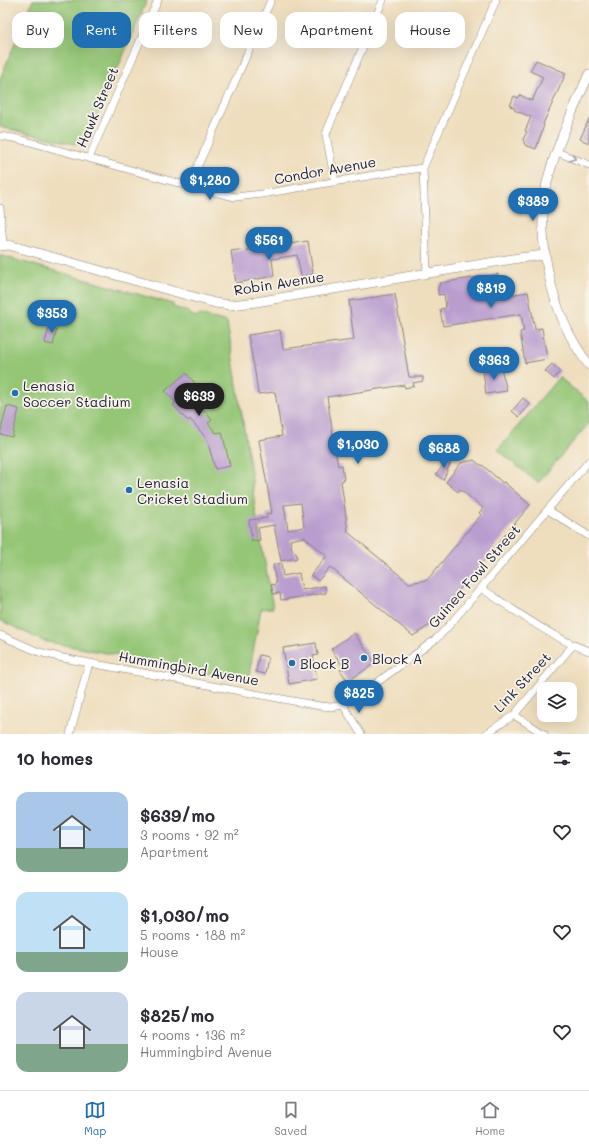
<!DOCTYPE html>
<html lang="en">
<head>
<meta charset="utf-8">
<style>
	:root { --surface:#fff; --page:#f2f2f3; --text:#2b2b33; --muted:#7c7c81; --line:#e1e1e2; --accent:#1f6fb2 }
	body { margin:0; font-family:Mali,sans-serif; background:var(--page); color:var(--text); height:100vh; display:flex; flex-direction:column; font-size:15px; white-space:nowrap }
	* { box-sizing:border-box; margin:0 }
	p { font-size:13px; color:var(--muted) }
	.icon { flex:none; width:22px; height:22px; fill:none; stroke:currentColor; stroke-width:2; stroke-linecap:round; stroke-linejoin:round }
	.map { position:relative; height:734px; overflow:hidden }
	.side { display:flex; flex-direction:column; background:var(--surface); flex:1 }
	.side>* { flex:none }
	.guide { position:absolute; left:12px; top:12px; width:565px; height:36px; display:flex; gap:8px }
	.tools { position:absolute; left:537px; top:682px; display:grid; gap:8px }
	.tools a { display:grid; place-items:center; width:40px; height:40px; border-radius:8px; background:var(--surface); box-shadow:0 4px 16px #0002; font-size:20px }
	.price { position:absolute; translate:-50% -34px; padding:0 9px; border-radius:14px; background:var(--accent); color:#fff; font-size:13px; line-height:26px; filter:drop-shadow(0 1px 2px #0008) }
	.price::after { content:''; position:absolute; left:50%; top:24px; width:12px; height:9px; margin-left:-6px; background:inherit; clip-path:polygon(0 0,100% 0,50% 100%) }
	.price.selected { background:#222; color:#fff }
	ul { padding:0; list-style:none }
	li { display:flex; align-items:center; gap:12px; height:100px; padding:0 16px }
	li span { display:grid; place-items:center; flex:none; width:112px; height:80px; border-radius:12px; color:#555 }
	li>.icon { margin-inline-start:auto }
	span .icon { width:48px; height:48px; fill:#fffc; stroke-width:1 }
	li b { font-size:17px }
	h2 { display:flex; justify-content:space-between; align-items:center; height:48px; padding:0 16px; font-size:17px }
	.tag { padding:0 14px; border-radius:12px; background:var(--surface); box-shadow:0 4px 16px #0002; font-size:14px; line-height:36px }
	.tag.selected { background:var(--accent); color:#fff }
	.tab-bar { display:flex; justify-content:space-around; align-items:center; height:56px; border-top:1px solid var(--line); background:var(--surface); font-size:11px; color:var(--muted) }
	.tab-bar a { display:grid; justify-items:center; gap:2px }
	.tab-bar .selected { color:var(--accent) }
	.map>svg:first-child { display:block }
	.green { fill:#94c676; stroke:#5b7458 }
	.building { fill:#b99dcf; fill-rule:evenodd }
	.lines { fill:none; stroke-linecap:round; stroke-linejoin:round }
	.minor-casing { stroke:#88807c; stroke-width:8 }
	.tertiary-casing { stroke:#88807c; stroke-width:10 }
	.minor { stroke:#fff; stroke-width:7 }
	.tertiary { stroke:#fff; stroke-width:9 }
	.oneway { stroke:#9c9ca7 }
	.poi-dot { fill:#1f6fb2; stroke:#f7f3e8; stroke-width:1.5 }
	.labels { text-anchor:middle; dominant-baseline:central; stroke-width:3.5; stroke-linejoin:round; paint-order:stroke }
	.street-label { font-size:14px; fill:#22223b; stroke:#f7f3e8 }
	.poi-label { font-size:14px; fill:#22223b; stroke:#f7f3e8; text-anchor:start }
</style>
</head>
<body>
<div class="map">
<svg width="589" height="734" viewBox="0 0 589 734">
	<rect width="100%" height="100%" fill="#f7f3e8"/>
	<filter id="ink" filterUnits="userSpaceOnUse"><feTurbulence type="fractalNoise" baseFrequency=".025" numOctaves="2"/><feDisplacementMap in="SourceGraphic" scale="8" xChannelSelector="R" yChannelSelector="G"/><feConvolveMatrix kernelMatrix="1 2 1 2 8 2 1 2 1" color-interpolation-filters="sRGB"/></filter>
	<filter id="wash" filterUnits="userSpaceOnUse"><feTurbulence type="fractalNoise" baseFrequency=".012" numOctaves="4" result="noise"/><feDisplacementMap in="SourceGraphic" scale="16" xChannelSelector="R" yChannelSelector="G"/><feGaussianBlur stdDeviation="0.9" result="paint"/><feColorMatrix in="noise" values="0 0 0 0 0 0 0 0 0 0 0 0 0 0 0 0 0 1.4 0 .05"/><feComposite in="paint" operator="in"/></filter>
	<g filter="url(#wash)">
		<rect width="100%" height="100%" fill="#efdebe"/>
		<path class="green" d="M 33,0 L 147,0 L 90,133 L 75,144 L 0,127 L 0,79 Z
			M 0,256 L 2,256 L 173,304 L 173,307 L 189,312 L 191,315 L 197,317 L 200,315 L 227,322 L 251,472 L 255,508 L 273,608 L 261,609 L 248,680 L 202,672 L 201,669 L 188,666 L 185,668 L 43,641 L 0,620 Z
			M 559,377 L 589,402 L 589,423 L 538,483 L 498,450 Z"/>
		<g id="blocks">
			<path class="building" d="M 536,60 L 566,73 L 543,124 L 544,125 L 536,149 L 525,145 L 523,139 L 527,132 L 525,131 L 531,117 L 514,110 L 515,108 L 510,106 L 514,96 L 518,98 L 520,95 L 532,101 L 543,77 L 530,71 Z
				M 589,119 L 589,143 L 580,139 Z
				M 308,241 L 313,274 L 301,276 L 297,255 L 272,259 L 274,276 L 236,283 L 231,251 L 247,249 L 248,251 Z
				M 498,274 L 501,291 L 507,290 L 508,295 L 528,292 L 535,329 L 542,328 L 547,359 L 525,363 L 520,332 L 524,331 L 521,314 L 443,326 L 440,309 L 446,308 L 444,294 L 438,295 L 438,289 L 440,283 Z
				M 395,294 L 409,377 L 423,377 L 423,381 L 413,383 L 414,386 L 405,388 L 404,385 L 327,397 L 338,466 L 342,465 L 344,480 L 341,481 L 348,532 L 409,583 L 427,580 L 481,515 L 479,513 L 483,508 L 460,489 L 458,492 L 446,482 L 461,463 L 474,460 L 480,465 L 482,465 L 503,483 L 504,482 L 530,505 L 430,625 L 413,636 L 330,567 L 318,581 L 311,575 L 327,556 L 304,537 L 290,540 L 292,549 L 296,553 L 297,558 L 281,561 L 274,525 L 258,528 L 260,540 L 252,541 L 249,520 L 267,518 L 266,514 L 272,513 L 259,440 L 282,436 L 275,392 L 258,394 L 255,372 L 248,335 L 280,330 L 283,349 L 354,340 L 349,301 ZM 301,503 L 304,527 L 288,530 L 284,505 Z
				M 50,323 L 58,325 L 53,345 L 45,343 Z
				M 552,364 L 560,371 L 554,379 L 545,371 Z
				M 501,368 L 507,391 L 486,394 L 483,371 Z
				M 186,373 L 202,391 L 202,392 L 205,396 L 205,399 L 199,404 L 212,420 L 208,423 L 216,433 L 222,432 L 230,466 L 215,469 L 207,439 L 190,419 L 188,421 L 173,405 L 176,403 L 165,391 Z
				M 523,398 L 530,404 L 519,417 L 512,411 Z
				M 7,406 L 19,409 L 12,437 L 0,434 Z
				M 451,456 L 453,457 L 443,480 L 436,474 Z
				M 281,563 L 283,576 L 299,573 L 302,590 L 325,586 L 326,593 L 281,600 L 280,593 L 273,594 L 271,585 L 276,584 L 273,565 Z
				M 354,633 L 375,663 L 348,681 L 340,670 L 344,668 L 331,649 Z
				M 316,643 L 318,655 L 313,656 L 317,679 L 289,684 L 283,648 Z
				M 259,655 L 268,657 L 265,674 L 256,672 Z"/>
		</g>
	</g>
	<g filter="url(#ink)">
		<use href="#blocks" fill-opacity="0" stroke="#88807c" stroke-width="1"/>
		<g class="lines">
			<defs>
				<path id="minor" d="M 0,136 L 13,138 L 26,141 L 189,186 L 235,197 L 262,194 L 392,172 L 423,168
					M 557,152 L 589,165
					M 89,158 L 158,0
					M 335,182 L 326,135 L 327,131 L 383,0
					M 189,186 L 271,0
					M 0,208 L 3,245
					M 427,273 L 423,168 L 496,0
					M 548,510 L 589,536
					M 481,588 C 516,611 550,637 589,651
					M 0,635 L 39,652 L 63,658 L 320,706 L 332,707 L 343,705 L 375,684 L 436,639 L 446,629 L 481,588 L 589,461
					M 343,705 L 361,734
					M 514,715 L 544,734
					M 70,734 L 89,663
					M 486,734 L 514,715 L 573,645"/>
				<path id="tertiary" d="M 589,74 C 575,106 560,137 550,171 C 532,231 550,315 589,365
					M 0,246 L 9,245 L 16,247 L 215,303 L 231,305 L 256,302 L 519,258 L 544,255"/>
			</defs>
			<use href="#minor" class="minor-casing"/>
			<use href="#tertiary" class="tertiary-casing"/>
			<use href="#minor" class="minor"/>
			<use href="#tertiary" class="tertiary"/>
		</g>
		<defs><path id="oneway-chevron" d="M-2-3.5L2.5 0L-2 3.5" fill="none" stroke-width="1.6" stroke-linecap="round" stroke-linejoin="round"/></defs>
		<use class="oneway" href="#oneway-chevron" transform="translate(573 158) rotate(23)"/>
	</g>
	<g class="poi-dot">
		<circle cx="15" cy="393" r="4"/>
		<circle cx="129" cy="490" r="4"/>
		<circle cx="364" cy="658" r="4"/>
		<circle cx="292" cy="663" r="4"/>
	</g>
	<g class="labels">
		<g class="street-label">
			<text transform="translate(97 107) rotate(-67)">Hawk Street</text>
			<text transform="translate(325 170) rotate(-10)">Condor Avenue</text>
			<text transform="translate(279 283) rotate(-9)">Robin Avenue</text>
			<text transform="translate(474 576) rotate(-49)">Guinea Fowl Street</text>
			<text transform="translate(189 668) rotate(10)">Hummingbird Avenue</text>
			<text transform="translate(522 682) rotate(-47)">Link Street</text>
		</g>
		<g class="poi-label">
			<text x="23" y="385">Lenasia<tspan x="23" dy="16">Soccer Stadium</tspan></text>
			<text x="137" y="482">Lenasia<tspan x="137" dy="16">Cricket Stadium</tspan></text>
			<text x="372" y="658">Block A</text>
			<text x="300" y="663">Block B</text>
		</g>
	</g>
</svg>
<div class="tools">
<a><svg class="icon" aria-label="layers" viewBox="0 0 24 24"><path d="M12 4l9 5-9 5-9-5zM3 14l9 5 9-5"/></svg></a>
</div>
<b class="price" style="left:210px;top:201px">$1,280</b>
<b class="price" style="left:533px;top:222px">$389</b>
<b class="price" style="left:269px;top:261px">$561</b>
<b class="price" style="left:491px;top:309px">$819</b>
<b class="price" style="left:52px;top:334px">$353</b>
<b class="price" style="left:494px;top:381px">$363</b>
<b class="price selected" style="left:199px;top:417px">$639</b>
<b class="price" style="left:358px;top:465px">$1,030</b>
<b class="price" style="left:444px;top:469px">$688</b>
<b class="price" style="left:359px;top:714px">$825</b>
<div class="guide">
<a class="tag">Buy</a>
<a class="tag selected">Rent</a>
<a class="tag">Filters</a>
<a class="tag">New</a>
<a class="tag">Apartment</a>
<a class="tag">House</a>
</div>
</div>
<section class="side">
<h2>10 homes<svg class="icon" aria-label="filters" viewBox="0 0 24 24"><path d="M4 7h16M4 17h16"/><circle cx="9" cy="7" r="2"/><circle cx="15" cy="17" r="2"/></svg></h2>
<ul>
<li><span style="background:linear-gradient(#a9c7e8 70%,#7fa58c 0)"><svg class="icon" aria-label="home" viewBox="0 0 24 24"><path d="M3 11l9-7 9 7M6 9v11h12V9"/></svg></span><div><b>$639/mo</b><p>3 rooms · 92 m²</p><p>Apartment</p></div><svg class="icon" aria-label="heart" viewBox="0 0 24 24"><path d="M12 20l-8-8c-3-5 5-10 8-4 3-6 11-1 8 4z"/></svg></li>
<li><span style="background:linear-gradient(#bfe0f5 75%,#7fa58c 0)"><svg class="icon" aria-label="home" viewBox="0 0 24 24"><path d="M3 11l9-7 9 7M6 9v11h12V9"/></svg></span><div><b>$1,030/mo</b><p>5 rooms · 188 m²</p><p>House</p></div><svg class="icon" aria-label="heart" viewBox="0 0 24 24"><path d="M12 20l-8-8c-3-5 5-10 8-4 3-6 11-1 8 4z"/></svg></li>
<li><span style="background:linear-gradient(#c9d6e8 65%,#7fa58c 0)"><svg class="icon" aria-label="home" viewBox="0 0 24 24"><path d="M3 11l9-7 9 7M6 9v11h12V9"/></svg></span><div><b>$825/mo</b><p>4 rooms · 136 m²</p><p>Hummingbird Avenue</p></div><svg class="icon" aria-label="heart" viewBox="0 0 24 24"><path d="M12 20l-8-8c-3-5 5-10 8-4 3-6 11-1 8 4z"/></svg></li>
</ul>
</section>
<nav class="tab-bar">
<a class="selected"><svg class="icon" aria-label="map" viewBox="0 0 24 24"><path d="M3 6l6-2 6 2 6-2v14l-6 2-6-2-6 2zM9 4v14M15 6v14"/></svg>Map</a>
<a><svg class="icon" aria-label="saved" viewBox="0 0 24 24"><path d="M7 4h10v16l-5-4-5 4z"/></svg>Saved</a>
<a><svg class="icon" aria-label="home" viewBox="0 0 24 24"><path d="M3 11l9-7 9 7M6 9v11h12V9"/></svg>Home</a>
</nav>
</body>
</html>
